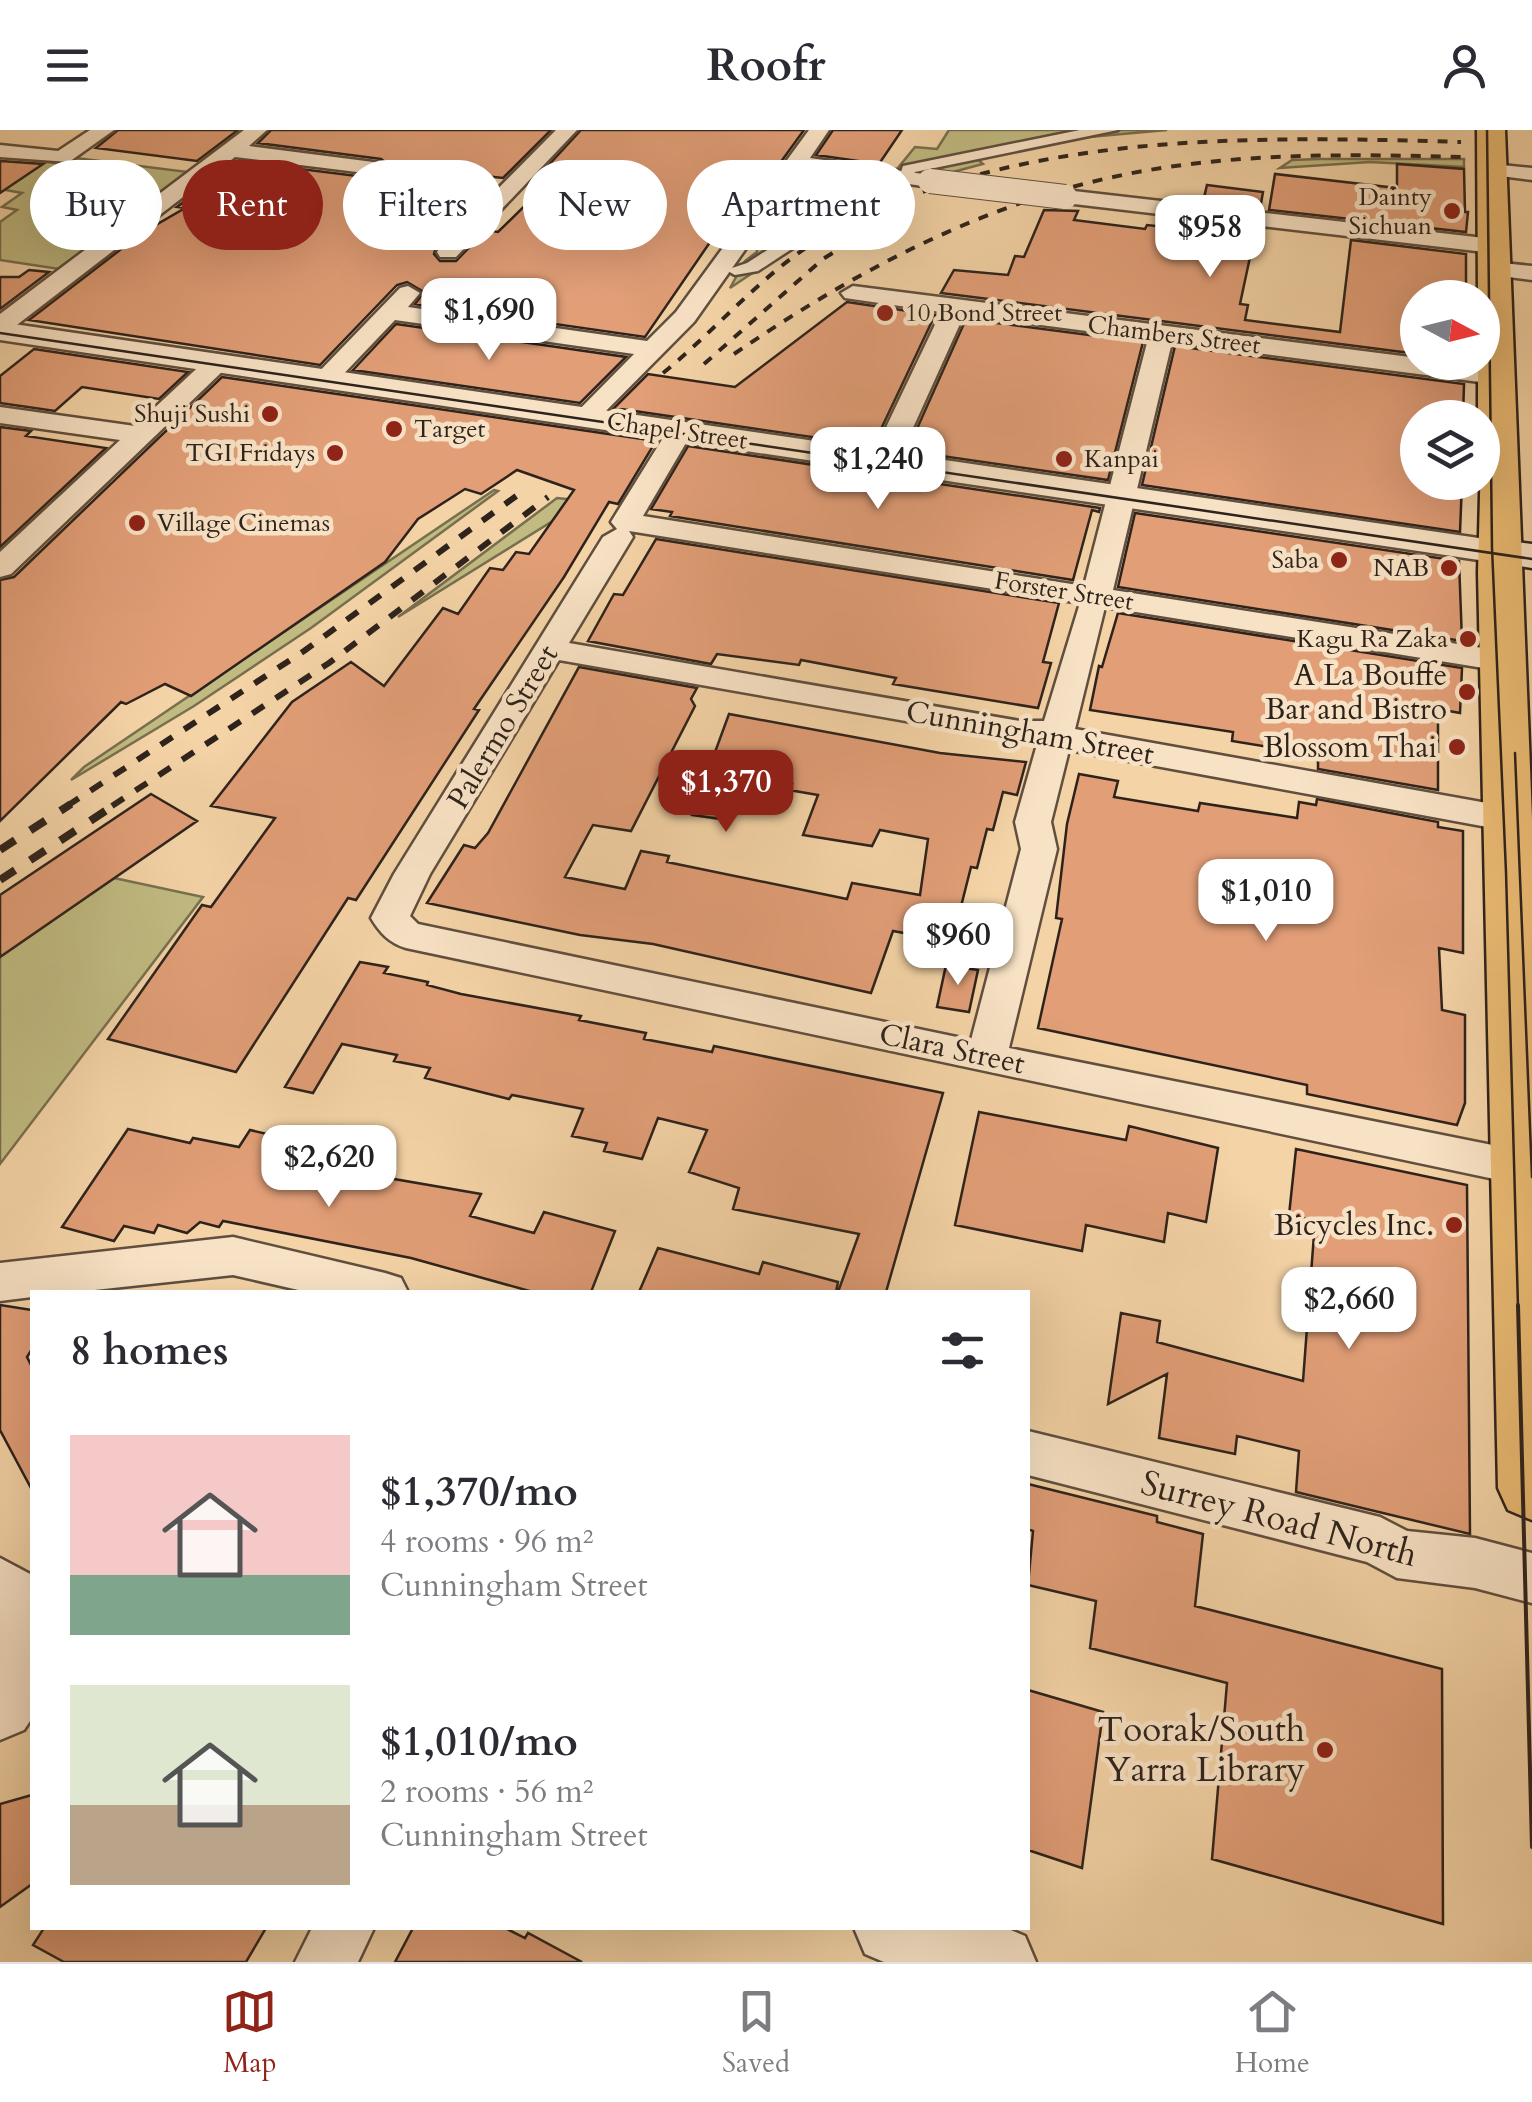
<!DOCTYPE html>
<html lang="en">
<head>
<meta charset="utf-8">
<style>
	:root { --surface:#fff; --page:#f2f2f3; --text:#2b2b33; --muted:#7c7c81; --line:#e1e1e2; --accent:#8f2418 }
	body { margin:0; font-family:Cardo,serif; background:var(--page); color:var(--text); height:100vh; display:flex; flex-direction:column; font-size:38px; white-space:nowrap }
	* { box-sizing:border-box; margin:0 }
	p { font-size:32px; color:var(--muted) }
	.icon { flex:none; width:55px; height:55px; fill:none; stroke:currentColor; stroke-width:2; stroke-linecap:round; stroke-linejoin:round }
	.map { position:relative; flex:1; overflow:hidden }
	.side { position:absolute; left:30px; top:1160px; width:1000px; height:640px; display:flex; flex-direction:column; background:var(--surface); border-radius:0px; box-shadow:0 10px 40px #0002 }
	.side>* { flex:none }
	.guide { position:absolute; left:30px; top:30px; width:1000px; height:90px; display:flex; gap:20px }
	.needle { width:65px; rotate:97deg }
	.tools { position:absolute; left:1400px; top:150px; display:grid; gap:20px }
	.tools a { display:grid; place-items:center; width:100px; height:100px; border-radius:50%; background:var(--surface); box-shadow:0 10px 40px #0002; font-size:50px }
	.price { position:absolute; translate:-50% -85px; padding:0 22px; border-radius:20px; background:#fff; color:#222; font-size:32px; line-height:65px; filter:drop-shadow(0 2px 5px #0008) }
	.price::after { content:''; position:absolute; left:50%; top:60px; width:30px; height:22px; margin-left:-15px; background:inherit; clip-path:polygon(0 0,100% 0,50% 100%) }
	.price.active { background:var(--accent); color:#fff }
	ul { padding:0; list-style:none }
	li { display:flex; align-items:center; gap:30px; height:250px; padding:0 40px }
	li span { display:grid; place-items:center; flex:none; width:280px; height:200px; border-radius:0px; color:#555 }
	li>.icon { margin-inline-start:auto }
	span .icon { width:120px; height:120px; fill:#fffc; stroke-width:1 }
	li b { font-size:42px }
	h2 { display:flex; justify-content:space-between; align-items:center; height:120px; padding:0 40px; font-size:42px }
	.chip { padding:0 35px; border-radius:45px; background:var(--surface); box-shadow:0 10px 40px #0002; font-size:35px; line-height:90px }
	.chip.active { background:var(--accent); color:#fff }
	header { display:flex; justify-content:space-between; align-items:center; height:130px; padding:0 40px; background:var(--surface); font-size:45px; font-weight:700 }
	.tabs { display:flex; justify-content:space-around; align-items:center; height:140px; border-top:2px solid var(--line); background:var(--surface); font-size:28px; color:var(--muted) }
	.tabs a { display:grid; justify-items:center; gap:5px }
	.tabs .active { color:var(--accent) }
	.map>svg:first-child { display:block }
	.green { fill:#c1bb82; stroke:#786f4f; stroke-width:2.5 }
	.building { fill:#e19e77; stroke:#2e231c; stroke-width:2.5 }
	.lines { fill:none; stroke-linecap:round; stroke-linejoin:round }
	.pedestrian-casing { stroke:#604f3e; stroke-width:5 }
	.minor-casing { stroke:#604f3e; stroke-width:5 }
	.tertiary-casing { stroke:#604f3e; stroke-width:5 }
	.secondary-casing { stroke:#2e231c; stroke-width:5 }
	.primary-casing { stroke:#2e231c; stroke-width:5 }
	.pedestrian { fill:#f8e2c5; fill-rule:evenodd }
	.minor { fill:#f8e2c5; fill-rule:evenodd }
	.tertiary { fill:#f8e2c5; fill-rule:evenodd }
	.secondary { fill:#f8e2c5; fill-rule:evenodd }
	.primary { fill:#eaba73; fill-rule:evenodd }
	.tram-far1 { stroke:#2e231c; stroke-width:2.5 }
	.tram { stroke:#2e231c; stroke-width:4 }
	.rail-far2 { stroke:#2e231c; stroke-width:4; stroke-dasharray:10 10; stroke-linecap:butt }
	.rail-far1 { stroke:#2e231c; stroke-width:6; stroke-dasharray:14 14; stroke-linecap:butt }
	.rail { stroke:#2e231c; stroke-width:8; stroke-dasharray:18 18; stroke-linecap:butt }
	.minor-bridge-casing { stroke:#604f3e; stroke-width:26; stroke-linecap:butt }
	.minor-bridge { stroke:#f8e2c5; stroke-width:24 }
	.poi-dot { fill:#8f2418; stroke:#f8e2c5; stroke-width:4 }
	.labels { text-anchor:middle; dominant-baseline:central; stroke-width:9; stroke-linejoin:round; paint-order:stroke }
	.far-poi-label { font-size:25px; fill:#2e231c; stroke:#f8e2c5; text-anchor:end }
	.far-street-label { font-size:25px; fill:#2e231c; stroke:#f8e2c5 }
	.poi-label { font-size:30px; fill:#2e231c; stroke:#f8e2c5; text-anchor:end }
	.street-label { font-size:30px; fill:#2e231c; stroke:#f8e2c5 }
	.near-street-label { font-size:35px; fill:#2e231c; stroke:#f8e2c5 }
	.near-poi-label { font-size:35px; fill:#2e231c; stroke:#f8e2c5; text-anchor:end }
</style>
</head>
<body>
<header><svg class="icon" aria-label="menu" viewBox="0 0 24 24"><path d="M4 6h16M4 12h16M4 18h16"/></svg>Roofr<svg class="icon" aria-label="person" viewBox="0 0 24 24"><circle cx="12" cy="8" r="4"/><path d="M4 21q1-7 8-7t8 7"/></svg></header>
<div class="map">
<svg width="1532" height="1832" viewBox="0 0 1532 1832">
	<rect width="100%" height="100%" fill="#f4d3a6"/>
	<filter id="stains"><feTurbulence type="fractalNoise" baseFrequency=".002" numOctaves="4"/><feColorMatrix values="0 0 0 0 .2 0 0 0 0 .09 0 0 0 0 .02 0 0 0 .5 -.17"/></filter>
	<radialGradient id="worn" r=".72"><stop offset=".6" stop-color="#630" stop-opacity="0"/><stop offset="1" stop-color="#630" stop-opacity=".3"/></radialGradient>
	<path class="green" d="M 949,0 L 1167,0 L 1089,7 L 976,28 L 983,34 L 938,46 L 889,40 L 897,39 L 915,17 L 937,19 Z
		M 0,26 L 63,34 L 76,28 L 188,42 L 59,139 L 0,130 L 0,92 L 17,80 L 2,77 L 22,63 L 0,59 Z
		M 1319,29 L 1464,29 L 1464,37 L 1370,32 L 1280,38 L 1292,30 Z
		M 879,52 L 905,57 L 889,58 L 867,68 L 874,71 L 809,105 L 730,158 L 745,131 L 757,122 L 757,112 L 773,88 L 803,91 Z
		M 494,360 L 498,361 L 311,498 L 194,576 L 71,650 L 84,637 Z
		M 557,368 L 585,371 L 398,487 Z
		M 114,748 L 203,767 L 0,1034 L 0,827 Z"/>
	<path class="building" d="M 118,0 L 238,0 L 197,31 L 96,18 Z
		M 271,0 L 551,0 L 503,48 L 485,46 L 438,94 L 455,96 L 437,114 L 434,124 L 440,131 L 456,131 L 486,100 L 498,102 L 547,54 L 533,52 L 581,0 L 804,0 L 743,84 L 730,83 L 645,207 L 415,174 L 424,162 L 407,152 L 397,155 L 320,235 L 29,190 L 142,103 L 185,78 L 177,77 L 236,31 L 381,49 L 396,40 L 381,29 L 258,13 Z
		M 833,0 L 902,0 L 879,34 L 816,25 Z
		M 0,31 L 1,31 L 43,34 L 0,63 Z
		M 1397,34 L 1464,39 L 1465,82 L 1468,82 L 1466,102 L 1269,80 L 1275,44 L 1397,58 Z
		M 804,43 L 867,52 L 802,91 L 772,88 Z
		M 1207,55 L 1263,62 L 1260,79 L 1203,72 Z
		M 1044,80 L 1078,81 L 1074,90 L 1145,99 L 1147,95 L 1195,100 L 1197,92 L 1256,99 L 1240,174 L 1248,175 L 1245,190 L 1340,202 L 1351,110 L 1466,124 L 1466,168 L 1418,168 L 1418,224 L 941,163 L 954,140 L 1008,145 L 1015,126 L 1024,127 Z
		M 29,140 L 49,142 L 0,179 L 0,147 L 19,147 Z
		M 847,172 L 935,185 L 873,316 L 614,278 L 648,244 L 735,257 Z
		M 966,189 L 1143,212 L 1108,350 L 907,321 Z
		M 396,194 L 626,227 L 580,273 L 353,240 Z
		M 1175,216 L 1464,254 L 1463,288 L 1418,288 L 1418,352 L 1462,352 L 1460,402 L 1142,355 Z
		M 34,219 L 188,242 L 159,269 L 82,257 L 55,281 L 0,273 L 0,246 Z
		M 222,247 L 656,311 L 618,374 L 609,372 L 564,447 L 474,579 L 479,580 L 356,770 L 348,768 L 236,942 L 108,909 L 202,775 L 211,777 L 275,688 L 211,676 L 292,572 L 351,532 L 384,556 L 443,478 L 458,484 L 490,438 L 503,440 L 516,422 L 529,424 L 574,360 L 517,340 L 481,364 L 465,359 L 418,389 L 385,432 L 191,566 L 165,554 L 126,574 L 121,572 L 0,691 L 0,450 L 14,447 Z
		M 0,297 L 31,301 L 26,306 L 106,318 L 0,417 Z
		M 688,316 L 1100,378 L 1099,382 L 1092,380 L 1073,450 L 670,386 L 672,382 L 651,379 Z
		M 1135,383 L 1459,431 L 1462,511 L 1118,457 Z
		M 656,409 L 1059,473 L 1043,532 L 1051,533 L 1038,578 L 893,554 L 896,548 L 801,530 L 799,535 L 717,524 L 711,534 L 588,511 L 614,464 L 623,465 Z
		M 1118,483 L 1462,538 L 1460,583 L 1438,579 L 1438,660 L 1318,639 L 1318,625 L 1232,611 L 1233,602 L 1090,580 L 1099,536 L 1102,537 Z
		M 579,537 L 697,558 L 691,569 L 695,576 L 631,701 L 593,695 L 565,747 L 625,759 L 641,721 L 669,726 L 667,732 L 847,769 L 852,753 L 920,765 L 928,709 L 880,700 L 872,716 L 803,705 L 818,665 L 789,660 L 792,654 L 736,645 L 721,689 L 692,685 L 729,584 L 940,623 L 1026,632 L 1017,665 L 1003,662 L 993,700 L 987,699 L 977,738 L 971,737 L 952,812 L 893,801 L 871,863 L 653,814 L 580,805 L 427,773 L 464,715 L 475,718 L 488,703 Z
		M 1079,644 L 1118,651 L 1114,667 L 1198,681 L 1200,673 L 1297,688 L 1299,672 L 1316,675 L 1317,669 L 1438,692 L 1438,697 L 1463,701 L 1463,823 L 1439,818 L 1442,880 L 1465,885 L 1465,973 L 1457,995 L 1307,964 L 1307,955 L 1038,898 L 1062,789 L 1056,788 L 1067,694 Z
		M 151,664 L 197,691 L 0,827 L 0,765 Z
		M 360,832 L 388,837 L 384,843 L 428,852 L 427,855 L 461,864 L 581,886 L 579,890 L 646,903 L 644,909 L 712,922 L 714,916 L 943,963 L 886,1162 L 838,1162 L 859,1104 L 733,1079 L 739,1058 L 689,1042 L 707,1000 L 658,988 L 642,1029 L 604,1021 L 607,1013 L 572,1006 L 583,979 L 512,965 L 509,969 L 425,948 L 430,938 L 394,931 L 397,925 L 342,914 L 313,963 L 285,957 Z
		M 946,835 L 978,840 L 969,882 L 937,877 Z
		M 979,982 L 1126,1010 L 1129,996 L 1218,1018 L 1206,1092 L 1168,1083 L 1164,1112 L 1086,1095 L 1082,1121 L 955,1095 Z
		M 128,999 L 190,1013 L 193,1008 L 239,1017 L 250,1000 L 276,1006 L 271,1013 L 302,1020 L 299,1026 L 345,1036 L 342,1040 L 481,1064 L 470,1086 L 534,1103 L 544,1082 L 615,1101 L 591,1162 L 533,1162 L 411,1128 L 223,1091 L 219,1097 L 200,1092 L 187,1103 L 158,1095 L 154,1103 L 124,1096 L 114,1111 L 62,1097 Z
		M 1296,1019 L 1467,1055 L 1470,1404 L 1296,1362 L 1299,1321 L 1237,1306 L 1235,1324 L 1159,1308 L 1167,1244 L 1108,1274 L 1121,1183 L 1160,1191 L 1157,1212 L 1303,1251 L 1315,1091 L 1289,1085 Z
		M 658,1118 L 759,1144 L 763,1132 L 838,1152 L 836,1162 L 639,1162 Z
		M 0,1175 L 32,1180 L 32,1219 L 27,1227 L 32,1237 L 32,1360 L 0,1300 Z
		M 1028,1354 L 1157,1386 L 1157,1392 L 1203,1404 L 1195,1476 L 1442,1539 L 1443,1794 L 1212,1729 L 1227,1553 L 1090,1518 L 1096,1471 L 1028,1455 L 1033,1401 L 1028,1399 Z
		M 1028,1560 L 1103,1582 L 1082,1738 L 1028,1720 Z
		M 32,1665 L 32,1754 L 0,1777 L 0,1674 Z
		M 44,1798 L 266,1798 L 246,1832 L 64,1832 L 33,1815 Z
		M 413,1798 L 505,1798 L 525,1808 L 528,1803 L 582,1832 L 395,1832 Z"/>
	<g class="lines">
		<defs>
			<path id="pedestrian" d="M 1080,0 L 1118,0 L 915,42 L 907,55 L 865,71 L 758,141 L 735,145 L 726,140 L 747,133 L 853,65 L 899,48 L 903,36 Z"/>
			<path id="minor" d="M 90,0 L 114,0 L 69,32 L 0,27 L 0,15 L 58,21 Z
				M 244,0 L 267,0 L 249,16 L 381,33 L 392,39 L 381,45 L 235,27 L 9,201 L 0,203 L 0,184 Z
				M 556,0 L 577,0 L 456,127 L 440,127 L 437,122 L 440,117 Z
				M 809,0 L 829,0 L 810,28 L 930,45 L 941,51 L 930,57 L 802,39 L 694,192 L 594,293 L 585,295 L 572,287 L 634,224 L 395,190 L 334,254 L 325,257 L 312,249 L 400,158 L 408,156 L 420,163 L 408,177 L 647,211 L 676,182 Z
				M 1492,34 L 1532,38 L 1532,50 L 1485,44 L 1481,40 Z
				M 1065,60 L 1493,109 L 1504,116 L 1493,123 L 1057,72 L 1054,67 L 1057,62 Z
				M 1493,132 L 1532,136 L 1532,150 L 1485,144 L 1481,139 Z
				M 853,156 L 1418,228 L 1418,232 L 1504,241 L 1508,246 L 1504,251 L 1495,254 L 1172,212 L 1113,460 L 1502,521 L 1513,524 L 1518,531 L 1513,538 L 1502,541 L 1105,477 L 1075,599 L 1509,677 L 1521,681 L 1527,689 L 1521,697 L 1509,701 L 1069,620 L 1051,692 L 1057,719 L 1009,918 L 1532,1023 L 1532,1057 L 406,818 C 389,813 380,803 371,788 L 394,744 L 603,407 L 617,399 L 611,392 L 671,295 L 689,295 L 693,301 L 643,386 L 1084,456 L 1148,209 L 964,185 L 898,331 L 884,339 L 870,331 L 941,182 L 845,168 L 841,163 ZM 629,401 L 1080,473 L 1044,591 L 1020,591 L 569,513 L 633,407 ZM 559,530 L 1020,611 L 1038,611 L 1015,692 L 1021,719 L 971,910 L 418,794 L 410,786 L 430,744 Z
				M 217,225 L 226,228 L 230,233 L 226,238 L 11,444 L 0,447 L 0,422 L 120,310 L 0,293 L 0,277 L 135,296 L 208,228 Z
				M 233,1107 L 385,1143 L 401,1148 L 408,1162 L 307,1162 L 233,1145 L 76,1162 L 32,1162 L 32,1167 L 0,1171 L 0,1133 Z
				M 1028,1301 L 1380,1387 L 1407,1401 L 1475,1408 L 1532,1423 L 1532,1473 L 1475,1458 L 1397,1448 L 1367,1432 L 1028,1345 Z
				M 312,1798 L 374,1798 L 358,1832 L 295,1832 Z"/>
			<path id="tertiary" d="M 0,192 L 1499,411 L 1512,414 L 1517,422 L 1512,430 L 1499,433 L 0,210 Z
				M 0,1428 L 32,1445 L 32,1588 L 24,1600 L 0,1610 Z
				M 854,1798 L 1006,1798 L 1025,1806 L 1036,1832 L 884,1832 L 865,1824 Z"/>
			<path id="secondary" d="M 1499,410 L 1532,414 L 1532,438 L 1485,431 L 1479,422 L 1485,413 Z"/>
			<path id="primary" d="M 1477,0 L 1505,0 L 1532,689 L 1532,1390 L 1508,1380 L 1498,1358 L 1478,443 L 1482,288 L 1478,288 L 1478,232 L 1482,232 L 1482,168 L 1478,168 Z"/>
		</defs>
		<use href="#pedestrian" class="pedestrian-casing"/>
		<use href="#minor" class="minor-casing"/>
		<use href="#tertiary" class="tertiary-casing"/>
		<use href="#secondary" class="secondary-casing"/>
		<use href="#primary" class="primary-casing"/>
		<use href="#pedestrian" class="pedestrian"/>
		<use href="#minor" class="minor"/>
		<use href="#tertiary" class="tertiary"/>
		<use href="#secondary" class="secondary"/>
		<use href="#primary" class="primary"/>
		<path class="tram-far1" d="M 1487,0 L 1492,418 L 1506,742 L 1518,1177
			M 0,203 L 1532,429
			M 1515,623 L 1532,1047"/>
		<path class="tram" d="M 1518,1175 L 1532,1717"/>
		<path class="rail-far2" d="M 734,224 C 847,147 969,80 1104,49 C 1221,22 1342,24 1461,27
			M 704,234 L 823,129 L 896,84
			M 663,243 C 715,201 761,145 818,110 C 1007,0 1249,6 1461,12"/>
		<path class="rail-far1" d="M 67,676 L 304,521 L 519,364
			M 112,676 L 329,533 L 548,367"/>
		<path class="rail" d="M 0,720 L 71,674
			M 0,750 L 116,674"/>
		<defs>
			<path id="minor-bridge" d="M 930,51 L 1065,67"/>
		</defs>
		<use href="#minor-bridge" class="minor-bridge-casing"/>
		<use href="#minor-bridge" class="minor-bridge"/>
	</g>
	<g class="poi-dot">
		<circle cx="1452" cy="81" r="10"/>
		<circle cx="885" cy="183" r="10"/>
		<circle cx="270" cy="284" r="10"/>
		<circle cx="394" cy="299" r="10"/>
		<circle cx="335" cy="323" r="10"/>
		<circle cx="1064" cy="329" r="10"/>
		<circle cx="137" cy="393" r="10"/>
		<circle cx="1339" cy="430" r="10"/>
		<circle cx="1449" cy="438" r="10"/>
		<circle cx="1468" cy="509" r="10"/>
		<circle cx="1467" cy="562" r="10"/>
		<circle cx="1457" cy="617" r="10"/>
		<circle cx="1454" cy="1095" r="10"/>
		<circle cx="1325" cy="1620" r="10"/>
	</g>
	<g class="labels">
		<g class="far-poi-label">
			<text x="1432" y="67">Dainty<tspan x="1432" dy="29">Sichuan</tspan></text>
			<text x="905" y="183" text-anchor="start">10 Bond Street</text>
			<text x="250" y="284">Shuji Sushi</text>
			<text x="414" y="299" text-anchor="start">Target</text>
			<text x="315" y="323">TGI Fridays</text>
			<text x="1084" y="329" text-anchor="start">Kanpai</text>
			<text x="157" y="393" text-anchor="start">Village Cinemas</text>
			<text x="1319" y="430">Saba</text>
			<text x="1429" y="438">NAB</text>
			<text x="1448" y="509">Kagu Ra Zaka</text>
		</g>
		<g class="far-street-label">
			<text transform="translate(1174 205) rotate(7)">Chambers Street</text>
			<text transform="translate(677 301) rotate(8)">Chapel Street</text>
			<text transform="translate(1064 461) rotate(9)">Forster Street</text>
		</g>
		<g class="poi-label">
			<text x="1447" y="545">A La Bouffe<tspan x="1447" dy="34">Bar and Bistro</tspan></text>
			<text x="1437" y="617">Blossom Thai</text>
			<text x="1434" y="1095">Bicycles Inc.</text>
		</g>
		<g class="street-label">
			<text transform="translate(503 597) rotate(-59)">Palermo Street</text>
			<text transform="translate(1030 603) rotate(10)">Cunningham Street</text>
			<text transform="translate(952 919) rotate(12)">Clara Street</text>
		</g>
		<g class="near-street-label">
			<text transform="translate(1279 1389) rotate(15)">Surrey Road North</text>
		</g>
		<g class="near-poi-label">
			<text x="1305" y="1600">Toorak/South<tspan x="1305" dy="40">Yarra Library</tspan></text>
		</g>
	</g>
	<rect width="100%" height="100%" filter="url(#stains)"/>
	<rect width="100%" height="100%" fill="url(#worn)"/>
</svg>
<div class="tools">
<a><svg class="needle" viewBox="-14 -14 28 28"><path d="M0-13l5 13h-10z" fill="#e53935"/><path d="M0 13l5-13h-10z" fill="#7c7c81"/></svg></a>
<a><svg class="icon" aria-label="layers" viewBox="0 0 24 24"><path d="M12 4l9 5-9 5-9-5zM3 14l9 5 9-5"/></svg></a>
</div>
<b class="price" style="left:1210px;top:150px">$958</b>
<b class="price" style="left:489px;top:233px">$1,690</b>
<b class="price" style="left:878px;top:382px">$1,240</b>
<b class="price active" style="left:726px;top:705px">$1,370</b>
<b class="price" style="left:1266px;top:814px">$1,010</b>
<b class="price" style="left:958px;top:858px">$960</b>
<b class="price" style="left:329px;top:1080px">$2,620</b>
<b class="price" style="left:1349px;top:1222px">$2,660</b>
<div class="guide">
<a class="chip">Buy</a>
<a class="chip active">Rent</a>
<a class="chip">Filters</a>
<a class="chip">New</a>
<a class="chip">Apartment</a>
</div>
<section class="side">
<h2>8 homes<svg class="icon" aria-label="filters" viewBox="0 0 24 24"><path d="M4 7h16M4 17h16"/><circle cx="9" cy="7" r="2"/><circle cx="15" cy="17" r="2"/></svg></h2>
<ul>
<li><span style="background:linear-gradient(#f6c9c9 70%,#7fa58c 0)"><svg class="icon" aria-label="home" viewBox="0 0 24 24"><path d="M3 11l9-7 9 7M6 9v11h12V9"/></svg></span><div><b>$1,370/mo</b><p>4 rooms · 96 m²</p><p>Cunningham Street</p></div></li>
<li><span style="background:linear-gradient(#dfe7d0 60%,#b9a48a 0)"><svg class="icon" aria-label="home" viewBox="0 0 24 24"><path d="M3 11l9-7 9 7M6 9v11h12V9"/></svg></span><div><b>$1,010/mo</b><p>2 rooms · 56 m²</p><p>Cunningham Street</p></div></li>
</ul>
</section>
</div>
<nav class="tabs">
<a class="active"><svg class="icon" aria-label="map" viewBox="0 0 24 24"><path d="M3 6l6-2 6 2 6-2v14l-6 2-6-2-6 2zM9 4v14M15 6v14"/></svg>Map</a>
<a><svg class="icon" aria-label="saved" viewBox="0 0 24 24"><path d="M7 4h10v16l-5-4-5 4z"/></svg>Saved</a>
<a><svg class="icon" aria-label="home" viewBox="0 0 24 24"><path d="M3 11l9-7 9 7M6 9v11h12V9"/></svg>Home</a>
</nav>
</body>
</html>
